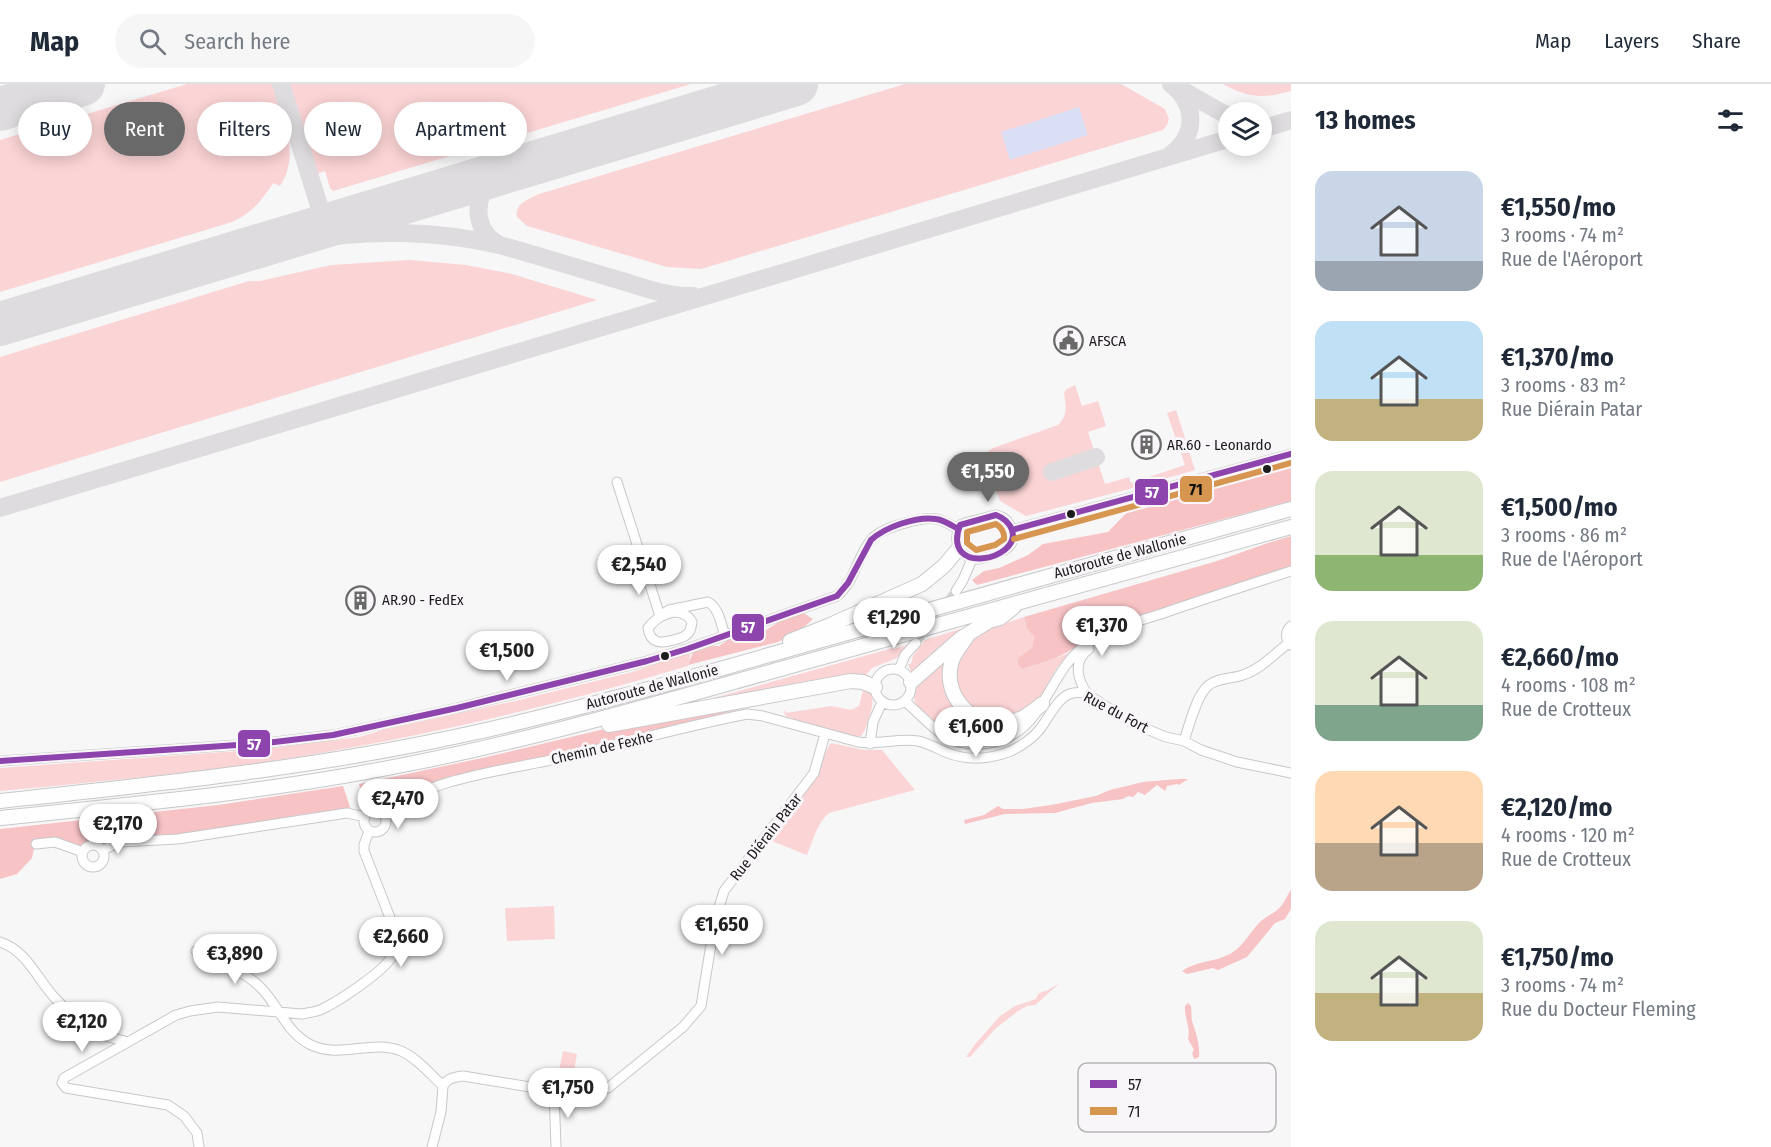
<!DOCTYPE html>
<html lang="en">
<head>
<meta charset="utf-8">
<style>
	:root { --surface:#fff; --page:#f6f6f7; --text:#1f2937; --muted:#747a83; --line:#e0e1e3; --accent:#6a696a }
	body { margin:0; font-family:"Fira Sans Condensed",sans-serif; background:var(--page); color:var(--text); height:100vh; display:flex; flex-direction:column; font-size:22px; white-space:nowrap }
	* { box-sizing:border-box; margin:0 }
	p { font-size:20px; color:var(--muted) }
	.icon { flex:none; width:33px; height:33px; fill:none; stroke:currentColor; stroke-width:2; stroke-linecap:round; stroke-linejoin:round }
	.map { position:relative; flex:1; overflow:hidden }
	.details { display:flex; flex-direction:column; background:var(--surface); width:480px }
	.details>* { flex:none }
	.hud { position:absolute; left:18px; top:18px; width:570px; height:54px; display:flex; gap:12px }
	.tools { position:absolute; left:1218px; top:18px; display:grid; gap:12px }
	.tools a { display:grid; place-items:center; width:54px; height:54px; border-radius:50%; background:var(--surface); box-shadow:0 3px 15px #0003; font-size:30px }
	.price { position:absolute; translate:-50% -51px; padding:0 14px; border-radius:21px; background:#fff; color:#222; font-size:20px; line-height:39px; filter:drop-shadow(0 2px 3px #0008) }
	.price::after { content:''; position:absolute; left:50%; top:36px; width:18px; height:14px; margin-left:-9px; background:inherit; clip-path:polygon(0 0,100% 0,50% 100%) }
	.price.active { background:var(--accent); color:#fff }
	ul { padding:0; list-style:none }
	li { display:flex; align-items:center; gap:18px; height:150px; padding:0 24px }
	li span { display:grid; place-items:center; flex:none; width:168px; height:120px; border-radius:18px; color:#555 }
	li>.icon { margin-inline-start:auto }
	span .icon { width:72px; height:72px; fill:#fffc; stroke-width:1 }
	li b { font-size:26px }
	h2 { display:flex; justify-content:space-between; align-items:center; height:72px; padding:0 24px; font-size:26px }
	.chip { padding:0 21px; border-radius:27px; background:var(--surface); box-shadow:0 3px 15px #0003; font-size:21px; line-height:54px }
	.chip.active { background:var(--accent); color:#fff }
	header { display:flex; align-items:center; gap:36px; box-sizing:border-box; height:84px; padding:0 30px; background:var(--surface); border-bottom:2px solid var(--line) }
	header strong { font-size:28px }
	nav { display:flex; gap:33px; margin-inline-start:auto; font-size:21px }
	.search { width:420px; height:54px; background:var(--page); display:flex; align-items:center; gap:15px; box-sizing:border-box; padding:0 21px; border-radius:33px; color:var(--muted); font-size:22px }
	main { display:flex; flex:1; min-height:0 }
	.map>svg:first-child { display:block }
	.green { fill:#fbd4d5 }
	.forest { fill:#f7c3c5 }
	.water { fill:#dadff6 }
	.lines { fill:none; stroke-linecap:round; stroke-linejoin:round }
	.taxiway { stroke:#dedcde; stroke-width:18 }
	.runway { stroke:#dedcde; stroke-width:44 }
	.minor-tunnel { stroke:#d7d6d7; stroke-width:9; stroke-dasharray:9 4.5; stroke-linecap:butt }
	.minor-casing { stroke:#c9c8c9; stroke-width:11 }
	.highway-casing { stroke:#c9c8c9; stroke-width:16 }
	.minor { stroke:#fefefe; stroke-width:9 }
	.highway { stroke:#fefefe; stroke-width:14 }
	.bus-1-casing { stroke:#f9f6f9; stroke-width:10 }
	.bus-2-casing { stroke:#f9f6f9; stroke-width:10 }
	.bus-1 { stroke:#8e44ad; stroke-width:6 }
	.bus-2 { stroke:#d69650; stroke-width:6 }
	.bus-dot { fill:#1d1c1d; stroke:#f9f6f9; stroke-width:2 }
	.labels { text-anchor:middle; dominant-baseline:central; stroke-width:6; stroke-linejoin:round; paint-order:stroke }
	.poi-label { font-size:15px; fill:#1d1c1d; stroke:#f9f6f9; text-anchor:start }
	.street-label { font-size:15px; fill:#1d1c1d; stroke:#f9f6f9 }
	.key { fill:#f9f6f9; stroke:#b7b5b7; stroke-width:1.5 }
	.key-label { font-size:16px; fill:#1d1c1d }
	.line-badge { stroke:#f9f6f9; stroke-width:2 }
	.badge-label { font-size:16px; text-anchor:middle; font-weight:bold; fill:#fff }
	.pale-badge-label { font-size:16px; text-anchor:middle; font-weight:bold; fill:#111 }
</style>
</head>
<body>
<header>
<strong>Map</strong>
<div class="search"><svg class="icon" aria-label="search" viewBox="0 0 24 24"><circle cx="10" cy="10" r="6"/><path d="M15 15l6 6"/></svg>Search here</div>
<nav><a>Map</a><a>Layers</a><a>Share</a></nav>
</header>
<main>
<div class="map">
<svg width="1291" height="1063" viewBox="0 0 1291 1063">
	<rect width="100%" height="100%" fill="#f8f7f8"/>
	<path class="green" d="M 187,0 L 273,0 C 283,31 301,72 280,102 L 273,99 C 261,118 250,131 229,139 L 0,208 L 0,56 Z
		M 290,0 L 691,0 L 333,107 L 330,104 L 325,87 L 317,90 Z
		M 905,0 L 1121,0 L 1165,25 L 1169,35 L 1167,41 L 1163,46 L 701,185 L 667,183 L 527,142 L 517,133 C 514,120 529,115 539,110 Z
		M 1223,0 L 1291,0 L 1291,7 C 1264,15 1248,14 1223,0 Z
		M 410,176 L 466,181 L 512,190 L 597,216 L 0,398 L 0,273 L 249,197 L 260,197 L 331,181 Z
		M 1075,301 L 1082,322 L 1098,317 L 1106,342 L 1088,348 L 1105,400 L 1129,393 L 1131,399 L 1185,381 L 1167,329 L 1176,326 L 1195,386 L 1133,404 L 1026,432 L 1000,417 L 985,375 L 986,369 L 993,364 L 1058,341 C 1068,331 1066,322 1064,309 L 1067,305 Z
		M 1024,533 L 1027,545 L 1034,551 L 1032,564 L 1022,585 L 1046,578 L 1069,569 L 1057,583 L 1039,615 L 1013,635 L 982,633 L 960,615 L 954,582 L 972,554 L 990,544 Z
		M 970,542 L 913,593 L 908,580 L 911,580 L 913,572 L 925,556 Z
		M 907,561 L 897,574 L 872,584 L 863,594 L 678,624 L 893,564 L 894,565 Z
		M 691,568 L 688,582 C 555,622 418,654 280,676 C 187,690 94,698 0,707 L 0,684 L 265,665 L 360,653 L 386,645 L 515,617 L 632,588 Z
		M 950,570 L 956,622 L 1014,641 L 1015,646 C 983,661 958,661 931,636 C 924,629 916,624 914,614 L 918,599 Z
		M 864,603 C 876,612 873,621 869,634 C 866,641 866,646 861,652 L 853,653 L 793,636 L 793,634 L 787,633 L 784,629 L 785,625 L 786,629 L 831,622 L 851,626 L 859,622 Z
		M 831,659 L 864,666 L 882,666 L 915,706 L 829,729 C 817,739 813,757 807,771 L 769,756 L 815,696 C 822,685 823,669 831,659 Z
		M 554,822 L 555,855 L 507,857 L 505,824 Z
		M 1060,899 L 1035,921 L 1027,922 L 1018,927 L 995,945 L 970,973 L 966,973 L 976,959 L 1000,932 L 1015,922 L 1036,915 L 1039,909 L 1048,906 Z
		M 563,967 L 577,970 L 571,1003 L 556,1000 Z"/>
	<path class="forest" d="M 1291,379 L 1291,417 L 977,501 L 972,496 L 984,487 L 999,484 L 1028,471 L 1043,460 L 1108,448 L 1131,424 Z
		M 1291,452 L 1291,483 L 1089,554 C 1065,572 1050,577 1022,585 L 1018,580 L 1018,574 L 1032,564 L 1034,552 L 1027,545 L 1024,533 L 1217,477 L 1265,460 Z
		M 802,528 L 813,535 C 806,543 788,553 778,558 L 688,581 L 693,568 L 711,562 L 719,562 L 741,547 L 766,546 L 782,536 Z
		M 756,617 L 756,621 L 624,655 L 442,695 L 385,723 L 375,723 L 366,725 L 359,700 L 487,673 L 613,643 Z
		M 1179,695 L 1188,695 L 1179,701 L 1177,700 L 1167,702 L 1165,707 L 1157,701 L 1145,711 L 1138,708 L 1133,713 L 1128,712 L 1123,715 L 1092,719 L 1055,729 L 1005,730 L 965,740 L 964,736 L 984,731 L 998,722 L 1003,725 L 1023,725 L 1051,721 L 1096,712 L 1110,706 L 1143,698 Z
		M 343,702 L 351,726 L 343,725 L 311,729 L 182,751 L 126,753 L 104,758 L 96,757 L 87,759 L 77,763 L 54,755 L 36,755 L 32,774 L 17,790 L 0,795 L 0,745 L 218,721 Z
		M 1291,806 L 1291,825 L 1285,835 L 1275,839 L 1247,873 L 1218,886 L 1213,884 L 1187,890 L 1182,887 C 1196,877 1215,878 1230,870 C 1244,862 1249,849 1259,839 C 1265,832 1275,830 1281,822 C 1285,818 1287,811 1291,806 Z
		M 1188,919 L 1191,922 C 1192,927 1191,932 1192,937 C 1196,949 1200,960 1199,973 L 1194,975 L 1192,969 L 1194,966 L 1188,955 C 1191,944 1184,933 1185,922 Z"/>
	<path class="water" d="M 1079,23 L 1088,51 L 1010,76 L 1001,48 Z"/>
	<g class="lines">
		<path class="taxiway" d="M 281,0 L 322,131 L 334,145 L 350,150
			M 1178,4 L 1228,32
			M 1262,45 L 1291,36
			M 1170,71 C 1197,52 1197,20 1171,0
			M 500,161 C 475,149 471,115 492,97 C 498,91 506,89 513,86
			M 174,187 C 216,176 257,164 299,157 C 365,145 438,146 503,162 C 543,173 583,186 622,197 C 645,204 669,213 693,212
			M 1052,388 L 1096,373
			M 0,424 L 1228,55"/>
		<path class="runway" d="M 0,25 L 83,0
			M 0,240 L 796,0"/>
		<path class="minor-tunnel" d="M 916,559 L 956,507"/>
		<defs>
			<path id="minor" d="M 617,398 L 660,532 L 669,526 L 708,518 C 719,524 721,540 725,552
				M 996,431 C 1003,433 1007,435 1010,442 C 1021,461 1002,469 987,473 C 983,474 978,476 973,475 C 968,474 962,468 959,464 C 955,456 957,448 960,441 L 968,438 Z
				M 1012,446 L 1291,370
				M 956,507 L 963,496 L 972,475
				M 675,528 C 683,529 688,531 692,538 C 691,543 691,548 686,551 C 683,554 677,555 673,556 C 660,560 650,559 648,544 C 656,534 663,530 675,528 Z
				M 1291,542 C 1285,548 1285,555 1291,561
				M875 603a18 18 0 1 1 36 0a18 18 0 1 1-36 0Z
				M 899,586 L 905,571 L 916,559
				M 1087,610 C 1078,596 1072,577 1089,565
				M 905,617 C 917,628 929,641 942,650 C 973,670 1015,659 1035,630 C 1055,603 1062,575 1093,556 C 1114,544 1138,537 1161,530 C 1204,515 1248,501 1291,487
				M 1184,657 C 1189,642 1195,617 1205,605 C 1213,594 1231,595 1243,591 C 1261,585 1274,570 1289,559
				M 870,660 L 873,638 L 882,618
				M 0,677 L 266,659 L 333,651 L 457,624 L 647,577 L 687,565 L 837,512 C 855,497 857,473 871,456 C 880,444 922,432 937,435 C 944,437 951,441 958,445
				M364 737a11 11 0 1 1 22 0a11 11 0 1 1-22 0Z
				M 384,730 C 432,692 506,687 565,673 C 625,659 686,642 747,630 L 763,632 L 858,658 C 878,661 898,654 918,657 C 928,659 938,665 948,669 C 968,677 991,675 1011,667 C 1021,662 1033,654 1040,645 C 1053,628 1061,602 1087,610 L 1132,639 L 1166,653 L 1184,657 L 1201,666 L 1237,678 L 1291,689
				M 36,760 L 55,758 L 83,768
				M82 772a11 11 0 1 1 22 0a11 11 0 1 1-22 0Z
				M 103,766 L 120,758 L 178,755 L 347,729 L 365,733
				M 0,858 C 27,867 36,893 54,913 C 67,927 83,943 101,950 C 109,954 119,955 127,958
				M 196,867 C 218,877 243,886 260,903 C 279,921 285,948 311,961 C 341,975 372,955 401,967 C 417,974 430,990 443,1002
				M 443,1002 C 448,994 454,993 463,992 L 554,1007 L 589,1009 L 608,1004 L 683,943 L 701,922 L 715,836 L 724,807 L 814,689 L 825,650
				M 554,1007 L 556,1063
				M 199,1063 L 197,1049 L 184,1032 L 168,1021 L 66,1004 L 62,999 L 64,994 L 176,931 L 190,927 L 218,923 L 302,930 C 308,929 314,928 320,926 C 336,919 385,887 392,872 C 397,863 397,854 394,844 L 364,767 L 364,761 L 369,747
				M 432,1063 L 441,1028 L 443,1002"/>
			<path id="highway" d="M 967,552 C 962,561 953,569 951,580 C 943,612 972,643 1005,639 C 1019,638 1031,629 1042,620
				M 790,557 L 828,542 L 922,500 L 944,482 L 959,464
				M 911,598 L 960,555 L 989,537 L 1000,534 L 1014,523
				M 609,641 L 851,597 L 863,598 L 875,603
				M 0,717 C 157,700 314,684 468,650 C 587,624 705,589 822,556 C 978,512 1135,468 1291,425
				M 0,734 C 135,720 270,708 403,681 C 532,656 658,619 784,584 C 953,537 1122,489 1291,443"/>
		</defs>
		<use href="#minor" class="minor-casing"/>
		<use href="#highway" class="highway-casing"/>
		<use href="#minor" class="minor"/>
		<use href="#highway" class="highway"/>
		<defs>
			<path id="bus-1" d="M 996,431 C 1004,434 1009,438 1012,446 C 1022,476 941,493 960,441 Z
				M 1012,446 L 1291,370
				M 0,677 L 266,659 L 333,651 L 457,624 L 647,577 L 687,565 L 837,512 L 848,499 L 871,456 C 885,443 917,432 936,435 C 944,436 951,441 958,445"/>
			<path id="bus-2" d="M 996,440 C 1001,443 1005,449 1004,455 L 995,461 L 976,466 L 967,459 L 967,448 Z
				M 1014,455 L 1291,379"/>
		</defs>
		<use href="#bus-1" class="bus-1-casing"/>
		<use href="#bus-2" class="bus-2-casing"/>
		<use href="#bus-1" class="bus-1"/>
		<use href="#bus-2" class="bus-2"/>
	</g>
	<defs>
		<symbol id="civic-ring" viewBox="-11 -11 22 22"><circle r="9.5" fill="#f9f6f9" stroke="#6a696a" stroke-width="1.5"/><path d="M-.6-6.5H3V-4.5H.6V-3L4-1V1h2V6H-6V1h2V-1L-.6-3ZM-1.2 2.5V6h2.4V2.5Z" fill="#6a696a"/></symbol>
		<symbol id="building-ring" viewBox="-11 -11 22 22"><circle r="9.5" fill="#f9f6f9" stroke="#6a696a" stroke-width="1.5"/><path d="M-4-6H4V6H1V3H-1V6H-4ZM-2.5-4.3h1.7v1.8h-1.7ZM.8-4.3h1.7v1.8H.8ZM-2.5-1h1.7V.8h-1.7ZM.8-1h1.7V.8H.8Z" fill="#6a696a"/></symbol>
	</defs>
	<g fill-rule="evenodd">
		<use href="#civic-ring" x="1052" y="240" width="33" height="33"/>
		<use href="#building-ring" x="1130" y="344" width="33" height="33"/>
		<use href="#building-ring" x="344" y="500" width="33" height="33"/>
	</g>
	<g class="bus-dot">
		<circle cx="1267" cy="385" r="5"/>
		<circle cx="1071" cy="430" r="5"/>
		<circle cx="665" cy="572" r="5"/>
	</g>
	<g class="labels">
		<g class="poi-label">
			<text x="1089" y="257">AFSCA</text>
			<text x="1167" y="361">AR.60 - Leonardo</text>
			<text x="382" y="516">AR.90 - FedEx</text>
		</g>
		<g class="street-label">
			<text transform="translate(1120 472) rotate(-15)">Autoroute de Wallonie</text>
			<text transform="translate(652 603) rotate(-15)">Autoroute de Wallonie</text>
			<text transform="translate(1116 628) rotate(28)">Rue du Fort</text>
			<text transform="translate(602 664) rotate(-13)">Chemin de Fexhe</text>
			<text transform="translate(766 753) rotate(-52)">Rue Diérain Patar</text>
		</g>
	</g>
	<rect x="1078" y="979" width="198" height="69" rx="9" class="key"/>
	<rect x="1090" y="996" width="27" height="8" fill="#8e44ad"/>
	<rect x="1090" y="1023" width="27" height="8" fill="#d69650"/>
	<g class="key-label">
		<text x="1128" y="1006">57</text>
		<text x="1128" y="1033">71</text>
	</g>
	<g class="line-badge">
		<rect x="1179" y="391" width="34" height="28" rx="6" fill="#d69650"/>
		<rect x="1134" y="394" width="35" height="28" rx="6" fill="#8e44ad"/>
		<rect x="731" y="529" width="34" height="29" rx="6" fill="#8e44ad"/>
		<rect x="237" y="645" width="34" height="29" rx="6" fill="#8e44ad"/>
	</g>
	<g class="badge-label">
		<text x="1152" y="414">57</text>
		<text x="748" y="549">57</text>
		<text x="254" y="666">57</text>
	</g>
	<g class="pale-badge-label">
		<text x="1196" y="411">71</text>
	</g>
</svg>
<div class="tools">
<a><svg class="icon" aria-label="layers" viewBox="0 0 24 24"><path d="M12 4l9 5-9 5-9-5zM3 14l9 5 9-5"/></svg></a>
</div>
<b class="price active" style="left:988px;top:419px">€1,550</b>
<b class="price" style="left:639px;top:512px">€2,540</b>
<b class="price" style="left:894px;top:565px">€1,290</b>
<b class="price" style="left:1102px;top:573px">€1,370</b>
<b class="price" style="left:507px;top:598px">€1,500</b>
<b class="price" style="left:976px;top:674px">€1,600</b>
<b class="price" style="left:398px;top:746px">€2,470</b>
<b class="price" style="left:118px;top:771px">€2,170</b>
<b class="price" style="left:722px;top:872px">€1,650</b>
<b class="price" style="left:401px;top:884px">€2,660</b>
<b class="price" style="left:235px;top:901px">€3,890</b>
<b class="price" style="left:82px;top:969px">€2,120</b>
<b class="price" style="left:568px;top:1035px">€1,750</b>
<div class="hud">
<a class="chip">Buy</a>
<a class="chip active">Rent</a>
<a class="chip">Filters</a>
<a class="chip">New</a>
<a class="chip">Apartment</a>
</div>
</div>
<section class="details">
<h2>13 homes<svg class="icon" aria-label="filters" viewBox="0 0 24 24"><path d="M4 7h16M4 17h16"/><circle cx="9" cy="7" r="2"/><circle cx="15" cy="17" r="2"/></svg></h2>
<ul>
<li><span style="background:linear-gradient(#c9d6e8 75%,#9aa5b1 0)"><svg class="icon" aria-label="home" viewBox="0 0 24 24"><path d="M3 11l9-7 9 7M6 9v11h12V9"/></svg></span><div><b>€1,550/mo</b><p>3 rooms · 74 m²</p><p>Rue de l'Aéroport</p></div></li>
<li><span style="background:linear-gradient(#bfe0f5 65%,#c2b280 0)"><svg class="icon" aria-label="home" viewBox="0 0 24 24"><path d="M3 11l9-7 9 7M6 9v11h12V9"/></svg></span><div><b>€1,370/mo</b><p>3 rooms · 83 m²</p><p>Rue Diérain Patar</p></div></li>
<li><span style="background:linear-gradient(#dfe7d0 70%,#8fb573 0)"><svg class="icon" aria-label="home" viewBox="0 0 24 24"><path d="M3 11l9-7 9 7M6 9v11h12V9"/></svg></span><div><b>€1,500/mo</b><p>3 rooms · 86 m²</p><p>Rue de l'Aéroport</p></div></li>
<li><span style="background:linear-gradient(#dfe7d0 70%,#7fa58c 0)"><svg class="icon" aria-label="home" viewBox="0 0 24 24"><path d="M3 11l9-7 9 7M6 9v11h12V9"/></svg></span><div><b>€2,660/mo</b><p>4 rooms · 108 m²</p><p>Rue de Crotteux</p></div></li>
<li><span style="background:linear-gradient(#ffd9b3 60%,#b9a48a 0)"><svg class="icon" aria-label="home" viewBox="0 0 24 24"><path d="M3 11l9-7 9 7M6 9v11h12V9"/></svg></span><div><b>€2,120/mo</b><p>4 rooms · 120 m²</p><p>Rue de Crotteux</p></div></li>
<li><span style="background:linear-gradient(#dfe7d0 60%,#c2b280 0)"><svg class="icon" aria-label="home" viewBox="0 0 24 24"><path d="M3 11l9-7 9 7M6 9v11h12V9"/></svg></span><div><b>€1,750/mo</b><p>3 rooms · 74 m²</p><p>Rue du Docteur Fleming</p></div></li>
</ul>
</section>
</main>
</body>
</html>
